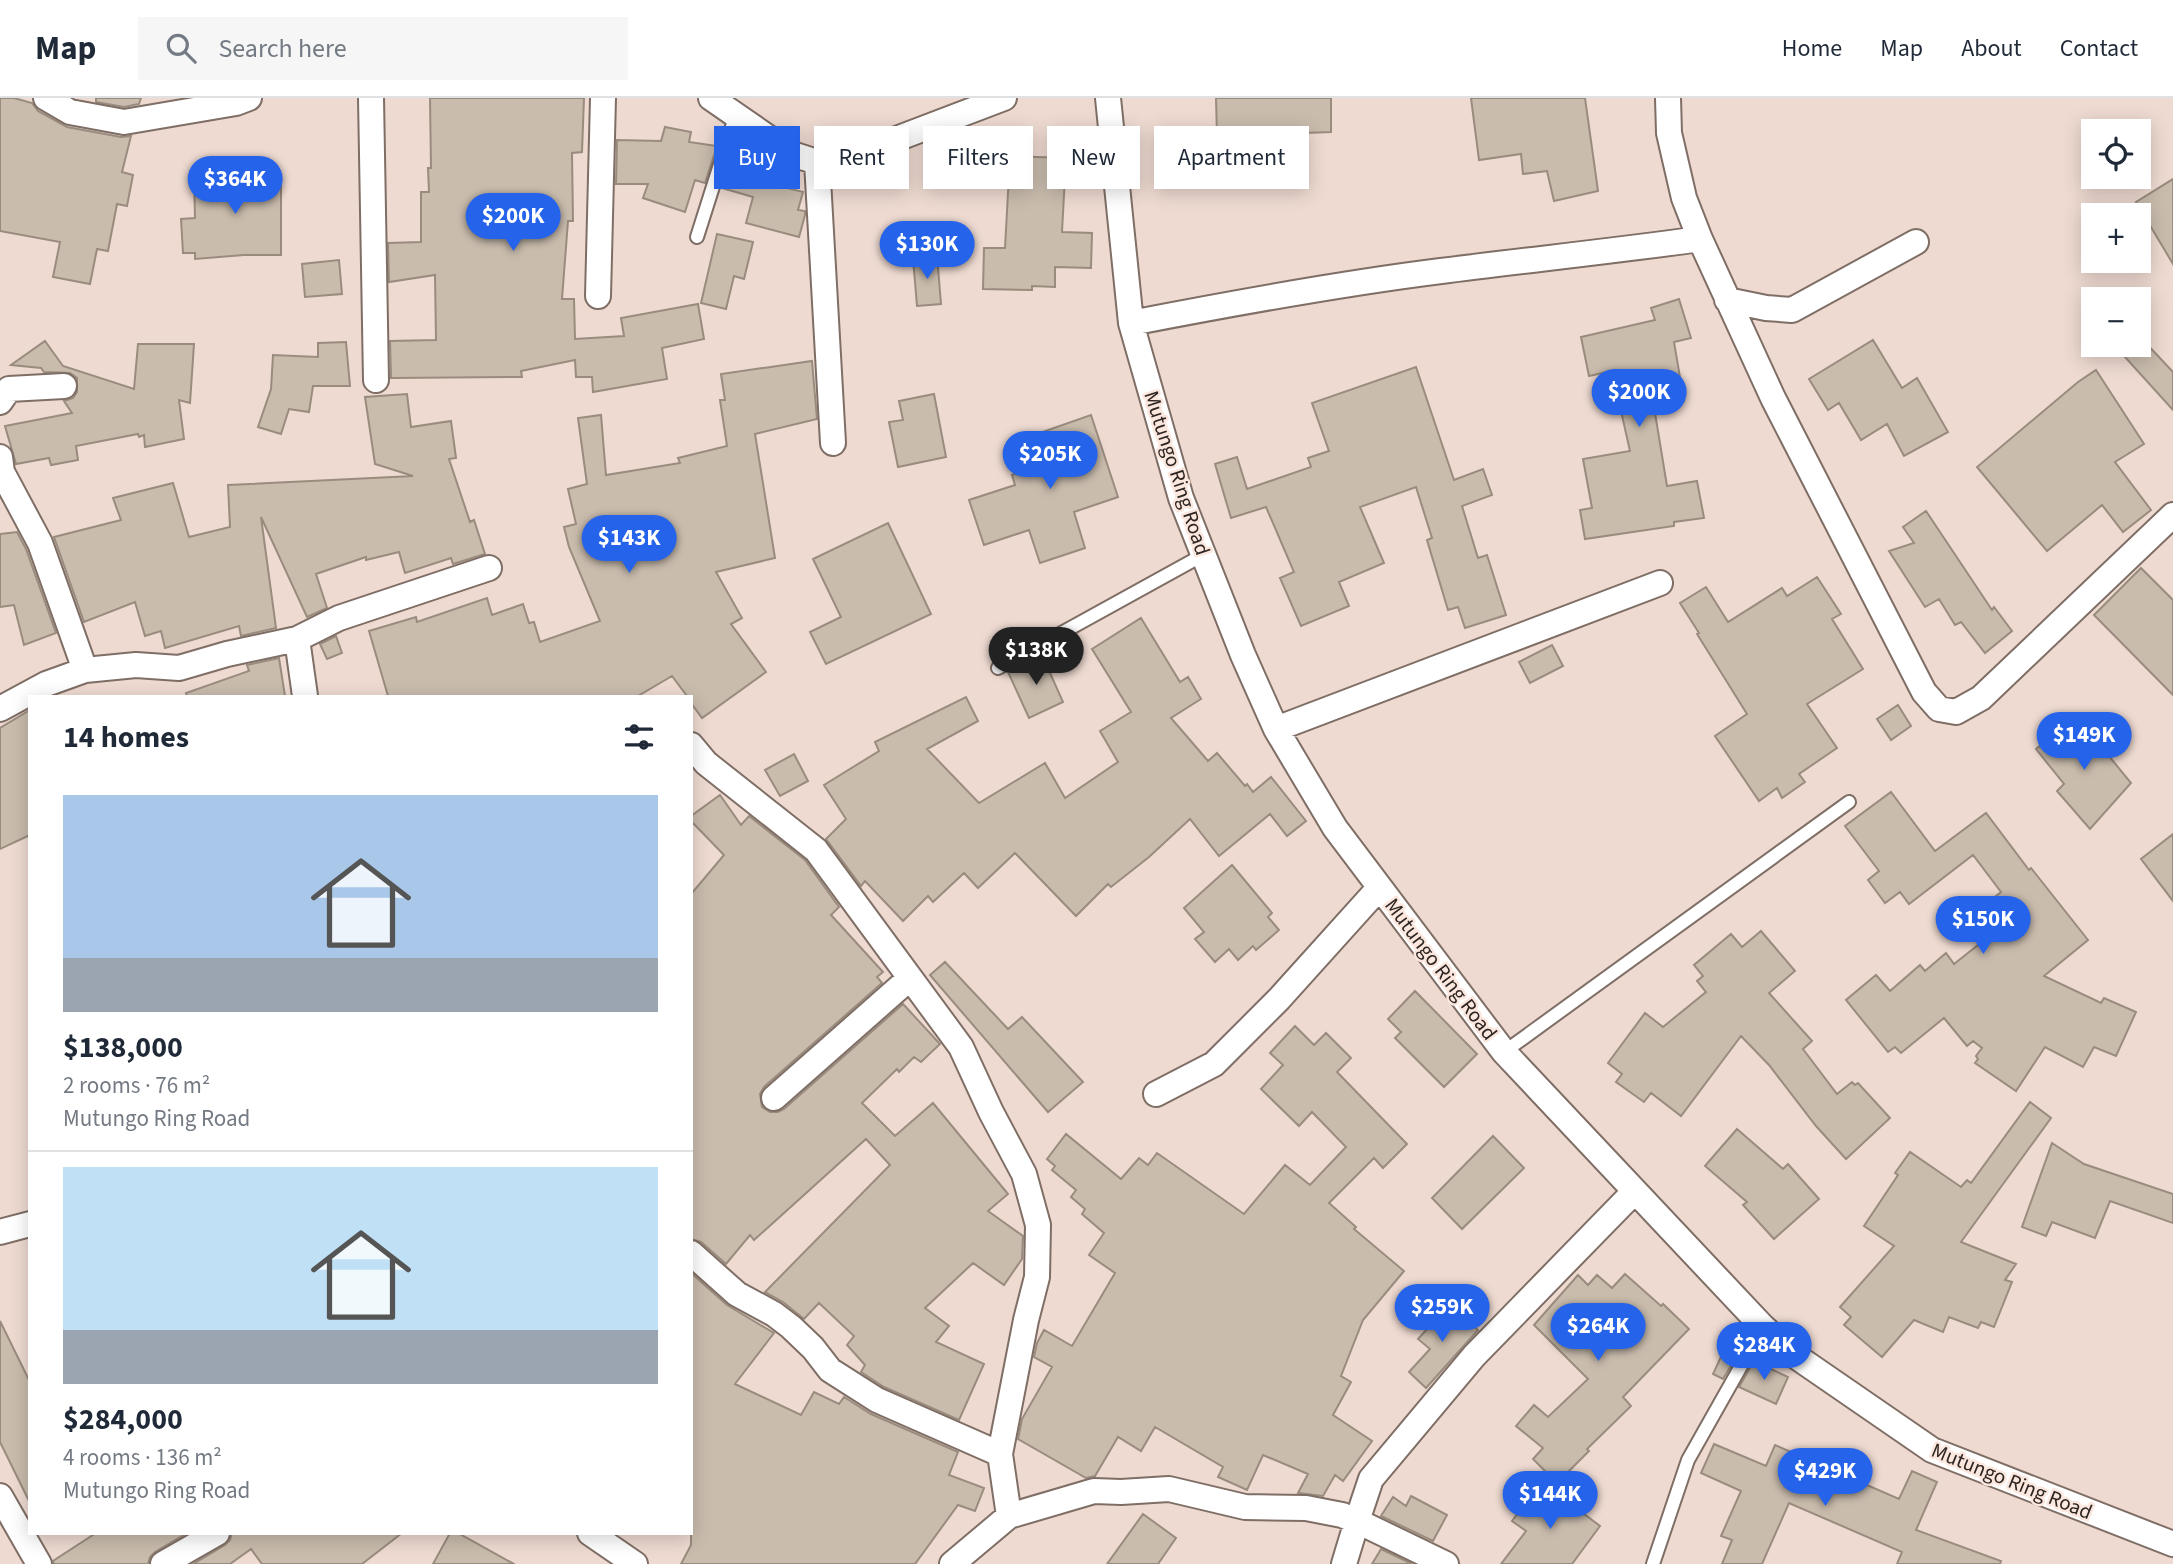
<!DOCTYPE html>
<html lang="en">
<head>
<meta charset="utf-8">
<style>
	:root { --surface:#fff; --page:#f6f6f7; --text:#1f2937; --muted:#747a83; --line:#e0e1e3; --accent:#2563eb }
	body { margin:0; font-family:"Source Sans 3",sans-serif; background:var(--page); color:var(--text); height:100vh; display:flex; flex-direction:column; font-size:26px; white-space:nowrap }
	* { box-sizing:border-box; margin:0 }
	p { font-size:23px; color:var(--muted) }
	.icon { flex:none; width:38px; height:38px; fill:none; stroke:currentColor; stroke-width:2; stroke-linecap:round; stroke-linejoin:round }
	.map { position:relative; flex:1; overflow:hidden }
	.side { position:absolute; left:28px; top:597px; width:665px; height:840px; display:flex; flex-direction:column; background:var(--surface); border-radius:0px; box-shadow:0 4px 18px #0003 }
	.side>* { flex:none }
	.guide { position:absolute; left:714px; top:28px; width:665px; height:63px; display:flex; gap:14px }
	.buttons { position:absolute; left:2081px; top:21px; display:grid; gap:14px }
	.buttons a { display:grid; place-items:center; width:70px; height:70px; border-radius:0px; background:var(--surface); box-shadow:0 4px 18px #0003; font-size:35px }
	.price { position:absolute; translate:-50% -60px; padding:0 16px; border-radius:24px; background:var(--accent); color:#fff; font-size:23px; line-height:46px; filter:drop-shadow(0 2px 4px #0008) }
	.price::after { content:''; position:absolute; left:50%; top:42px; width:21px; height:16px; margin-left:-10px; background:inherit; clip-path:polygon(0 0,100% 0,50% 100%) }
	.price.current { background:#222; color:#fff }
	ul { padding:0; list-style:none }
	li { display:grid; align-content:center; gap:14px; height:371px; padding:0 35px }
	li+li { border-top:2px solid var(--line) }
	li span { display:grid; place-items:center; height:217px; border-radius:0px; color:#555 }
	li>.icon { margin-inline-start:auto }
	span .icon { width:126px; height:126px; fill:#fffc; stroke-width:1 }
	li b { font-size:30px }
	h2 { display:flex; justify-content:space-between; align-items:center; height:84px; padding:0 35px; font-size:30px }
	.chip { padding:0 24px; border-radius:0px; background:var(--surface); box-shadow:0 4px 18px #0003; font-size:24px; line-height:63px }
	.chip.current { background:var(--accent); color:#fff }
	header { display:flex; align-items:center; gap:42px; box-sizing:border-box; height:98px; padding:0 35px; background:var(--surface); border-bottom:2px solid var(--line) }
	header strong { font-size:33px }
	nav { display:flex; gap:38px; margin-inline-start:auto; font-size:24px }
	.search { width:490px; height:63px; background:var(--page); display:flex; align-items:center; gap:18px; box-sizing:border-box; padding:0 24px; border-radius:0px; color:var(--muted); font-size:26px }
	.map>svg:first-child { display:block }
	.building { fill:#c9bcad; stroke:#998c7e; stroke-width:2 }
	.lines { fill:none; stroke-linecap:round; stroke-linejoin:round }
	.lane-casing { stroke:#7f6e65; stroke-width:16 }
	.street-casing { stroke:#7f6e65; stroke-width:28 }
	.lane { stroke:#fff; stroke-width:12 }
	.street { stroke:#fff; stroke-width:24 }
	.labels { text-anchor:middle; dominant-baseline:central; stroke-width:5; stroke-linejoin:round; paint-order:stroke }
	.street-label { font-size:21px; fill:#2d2522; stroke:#fbe7de }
</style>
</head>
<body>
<header>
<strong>Map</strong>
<div class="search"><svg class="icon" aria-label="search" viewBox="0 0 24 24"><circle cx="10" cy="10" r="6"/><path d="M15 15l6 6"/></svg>Search here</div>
<nav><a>Home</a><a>Map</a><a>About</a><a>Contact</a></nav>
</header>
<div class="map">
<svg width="2173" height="1466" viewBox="0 0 2173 1466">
	<rect width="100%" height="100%" fill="#eedad1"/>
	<path class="building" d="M 0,0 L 14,0 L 32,5 L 38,13 L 67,29 L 121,39 L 131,38 L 122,74 L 133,77 L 127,108 L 117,106 L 108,153 L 97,151 L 90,186 L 53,179 L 60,144 L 0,133 Z
		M 96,0 L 141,0 L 139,6 L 124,9 L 96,4 Z
		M 430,0 L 584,0 L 582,54 L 572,55 L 573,123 L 568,123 L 562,201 L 574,201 L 575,241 L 624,238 L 621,220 L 698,206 L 704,241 L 662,250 L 667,281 L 593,294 L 592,279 L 576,279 L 575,262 L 521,273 L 522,279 L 391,280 L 390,243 L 436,242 L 435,177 L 389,184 L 388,145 L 421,144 L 421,94 L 429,94 L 428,70 L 431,70 Z
		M 1216,0 L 1331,0 L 1331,34 L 1217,38 Z
		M 1471,0 L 1585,0 L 1598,93 L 1554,103 L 1547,73 L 1523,76 L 1521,56 L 1479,62 Z
		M 665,29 L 691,34 L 689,44 L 717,48 L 705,85 L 695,82 L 685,114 L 643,100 L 648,86 L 616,86 L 617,42 L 661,43 Z
		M 734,50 L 762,60 L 759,83 L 803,94 L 798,112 L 805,113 L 805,117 L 799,139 L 746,125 L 753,99 L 722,90 Z
		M 1010,58 L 1066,60 L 1062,134 L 1092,135 L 1091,170 L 1055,169 L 1055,189 L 1032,188 L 1032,192 L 983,191 L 984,150 L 1005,150 Z
		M 234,75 L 281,76 L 281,157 L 244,157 L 195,161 L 195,155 L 183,155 L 181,121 L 195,120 L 194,77 Z
		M 2173,81 L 2173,166 L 2136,104 Z
		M 717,136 L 753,144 L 744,181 L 734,178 L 726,211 L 701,205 Z
		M 937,157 L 941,206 L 917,208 L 913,160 Z
		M 339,162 L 342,196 L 305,199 L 302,166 Z
		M 1679,201 L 1691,240 L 1674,244 L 1684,303 L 1665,307 L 1666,313 L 1655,315 L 1667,388 L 1697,383 L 1704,420 L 1674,424 L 1674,428 L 1585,441 L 1580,412 L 1592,410 L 1583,361 L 1630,353 L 1612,273 L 1589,278 L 1581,239 L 1655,222 L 1651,210 Z
		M 1873,242 L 1902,290 L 1917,280 L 1948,334 L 1904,358 L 1887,326 L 1861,342 L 1839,305 L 1828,312 L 1809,281 Z
		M 2143,242 L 2173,274 L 2173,312 L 2125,259 Z
		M 45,243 L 63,268 L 134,291 L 138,246 L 194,246 L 190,305 L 179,302 L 184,341 L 145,349 L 144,337 L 139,339 L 138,336 L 76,348 L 78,362 L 51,367 L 49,360 L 16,366 L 5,328 L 72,315 L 64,303 L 73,300 L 77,294 L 77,280 L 70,275 L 44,274 L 41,270 L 11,267 Z
		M 346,244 L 350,288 L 313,288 L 309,314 L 289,311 L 281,336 L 258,329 L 271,291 L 273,257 L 318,259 L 318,245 Z
		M 812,263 L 817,321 L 755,336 L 775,460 L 716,474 L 742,520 L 731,526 L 766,574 L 702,620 L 691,605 L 691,598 L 687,598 L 672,578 L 638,598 L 388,598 L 369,533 L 416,519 L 417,524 L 487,500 L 492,517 L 523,506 L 529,525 L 534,524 L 540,544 L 600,523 L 569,449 L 564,429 L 576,426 L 568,391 L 587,386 L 578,320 L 601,317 L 606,377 L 680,365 L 678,360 L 727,348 L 720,302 L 725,302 L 721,276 Z
		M 1416,269 L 1454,382 L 1483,371 L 1492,397 L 1462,408 L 1478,460 L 1487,457 L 1506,517 L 1465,530 L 1458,509 L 1448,512 L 1427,442 L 1432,440 L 1416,389 L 1360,409 L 1384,465 L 1339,484 L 1349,508 L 1301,528 L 1280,480 L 1294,474 L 1266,409 L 1231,420 L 1215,366 L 1237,359 L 1247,391 L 1311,369 L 1308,360 L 1329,353 L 1312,305 Z
		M 2096,272 L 2144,346 L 2115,364 L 2151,412 L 2123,434 L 2102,407 L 2047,453 L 1977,369 L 2078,284 Z
		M 407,296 L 411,329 L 451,323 L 456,360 L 449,361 L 470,424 L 474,422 L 485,456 L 453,466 L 451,460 L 405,475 L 399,454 L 366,462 L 366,459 L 316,476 L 327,510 L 307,519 L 261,419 L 276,530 L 241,538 L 239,528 L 165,550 L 161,533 L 145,538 L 135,504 L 84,524 L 54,439 L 121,422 L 113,400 L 173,385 L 189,439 L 230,429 L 228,387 L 413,378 L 375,366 L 365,299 Z
		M 934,296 L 946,359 L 898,369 L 889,324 L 903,322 L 899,303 Z
		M 1091,317 L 1118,399 L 1074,414 L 1085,450 L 1040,465 L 1029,432 L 984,447 L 969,402 L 1015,387 L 1012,377 L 1035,369 L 1025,340 Z
		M 1926,413 L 1992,512 L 1994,509 L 2012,533 L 1985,555 L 1961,524 L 1955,527 L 1939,501 L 1925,509 L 1889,453 L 1914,445 L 1903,429 Z
		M 888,425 L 931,516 L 826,566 L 810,534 L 841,519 L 813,461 Z
		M 17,434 L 26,451 L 56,535 L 24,547 L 14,507 L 0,509 L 0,436 Z
		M 2141,470 L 2173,502 L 2173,597 L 2094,517 Z
		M 1817,479 L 1841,516 L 1832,521 L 1863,571 L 1807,606 L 1837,650 L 1799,676 L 1805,684 L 1782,700 L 1777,690 L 1759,703 L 1715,638 L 1747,616 L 1697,536 L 1699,535 L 1680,505 L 1706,489 L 1728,524 L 1782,490 L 1787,498 Z
		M 1141,520 L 1180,584 L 1188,579 L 1201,601 L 1171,620 L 1208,663 L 1217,655 L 1245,688 L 1247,686 L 1253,694 L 1271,679 L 1306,723 L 1287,738 L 1270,716 L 1219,758 L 1190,721 L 1149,759 L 1111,789 L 1108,786 L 1076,818 L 1015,755 L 978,790 L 964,775 L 933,804 L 928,798 L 903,823 L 865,783 L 861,788 L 826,741 L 846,721 L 824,687 L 879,653 L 875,644 L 966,599 L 978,623 L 927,651 L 979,705 L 1045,665 L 1065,700 L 1118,664 L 1100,633 L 1131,614 L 1092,551 Z
		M 336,538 L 342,555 L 327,561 L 320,546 Z
		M 1552,547 L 1563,568 L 1530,585 L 1519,564 Z
		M 1042,557 L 1063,604 L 1029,620 L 1008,574 Z
		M 279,560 L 285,598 L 187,598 L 186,595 L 249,573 L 247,567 Z
		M 1898,607 L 1911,628 L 1891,642 L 1877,621 Z
		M 30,612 L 30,737 L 0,751 L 0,630 Z
		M 2077,619 L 2131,685 L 2090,731 L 2057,693 L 2064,686 L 2036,651 Z
		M 794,656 L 808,683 L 780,698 L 765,672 Z
		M 1891,694 L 1935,753 L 1986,715 L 2029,772 L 2031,770 L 2088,842 L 2044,878 L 2101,905 L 2104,900 L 2136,914 L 2116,958 L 2094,949 L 2083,969 L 2045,949 L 2016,993 L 1975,965 L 1978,961 L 1976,958 L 1982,950 L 1973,943 L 1967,948 L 1944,920 L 1901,955 L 1895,949 L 1888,954 L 1846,902 L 1876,877 L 1890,893 L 1920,867 L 1925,873 L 1946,855 L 1954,866 L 1993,835 L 1976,814 L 2001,794 L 1973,757 L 1909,806 L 1900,794 L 1885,805 L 1868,782 L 1879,773 L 1845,728 Z
		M 720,697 L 741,727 L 749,718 L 805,762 L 839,809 L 831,817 L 883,874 L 877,879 L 882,885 L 764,989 L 760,996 L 762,1009 L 770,1014 L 778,1014 L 784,1011 L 903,906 L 940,946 L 921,964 L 914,959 L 899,974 L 897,971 L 862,1005 L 895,1038 L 933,1005 L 1008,1096 L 988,1113 L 1023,1138 L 1022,1161 L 1004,1187 L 973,1165 L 925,1210 L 949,1228 L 936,1244 L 984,1266 L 959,1322 L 884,1289 L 861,1274 L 865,1267 L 847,1247 L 854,1238 L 819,1205 L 804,1221 L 783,1204 L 765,1194 L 890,1067 L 866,1041 L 754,1142 L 750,1137 L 726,1166 L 701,1144 L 691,1141 L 691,796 L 724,757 L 691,723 L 691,718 Z
		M 2173,736 L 2173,803 L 2141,761 Z
		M 1232,767 L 1272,815 L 1268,819 L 1279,832 L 1256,852 L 1253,848 L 1238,862 L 1229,851 L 1215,864 L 1195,841 L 1204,834 L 1184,810 Z
		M 1761,833 L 1795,873 L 1769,895 L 1812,943 L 1803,951 L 1837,996 L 1852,984 L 1855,987 L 1858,985 L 1890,1020 L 1846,1061 L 1816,1028 L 1769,967 L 1741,938 L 1681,1018 L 1651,995 L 1644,1004 L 1616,984 L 1622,976 L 1608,965 L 1645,915 L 1663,929 L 1706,894 L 1697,883 L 1703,878 L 1694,867 L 1731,836 L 1742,849 Z
		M 945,864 L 1008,931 L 1022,919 L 1083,984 L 1048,1014 L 930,877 Z
		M 1415,893 L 1477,956 L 1444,989 L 1395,940 L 1401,934 L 1388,921 Z
		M 1295,928 L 1314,947 L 1326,935 L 1351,960 L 1337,974 L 1407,1046 L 1383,1070 L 1374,1060 L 1329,1105 L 1356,1129 L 1354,1131 L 1404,1173 L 1363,1222 L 1341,1278 L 1351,1284 L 1333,1317 L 1372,1343 L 1343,1383 L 1335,1377 L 1323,1398 L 1298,1395 L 1308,1376 L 1263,1357 L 1247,1392 L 1218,1379 L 1223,1369 L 1155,1329 L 1141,1353 L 1118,1339 L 1095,1378 L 1086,1380 L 1018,1341 L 1022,1321 L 1052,1269 L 1034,1259 L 1037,1245 L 1044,1232 L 1072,1248 L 1115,1175 L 1089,1157 L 1104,1135 L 1082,1116 L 1085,1111 L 1071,1099 L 1076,1092 L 1052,1072 L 1055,1068 L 1047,1061 L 1066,1036 L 1121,1081 L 1139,1060 L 1148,1067 L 1157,1055 L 1244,1116 L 1285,1067 L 1310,1087 L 1346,1049 L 1312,1014 L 1299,1028 L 1261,991 L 1283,967 L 1270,955 Z
		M 2030,1004 L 2051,1020 L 1961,1144 L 2016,1166 L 2005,1182 L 2012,1184 L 1994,1229 L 1981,1224 L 1978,1230 L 1949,1219 L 1943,1234 L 1914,1222 L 1882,1259 L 1844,1227 L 1851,1219 L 1840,1209 L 1894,1148 L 1864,1128 L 1898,1077 L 1895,1075 L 1910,1054 L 1961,1089 L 1967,1082 L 1971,1085 Z
		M 1737,1031 L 1783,1071 L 1788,1066 L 1819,1101 L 1774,1141 L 1743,1107 L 1747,1104 L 1705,1068 Z
		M 1493,1038 L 1524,1070 L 1462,1131 L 1432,1100 Z
		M 2052,1045 L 2084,1066 L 2173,1096 L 2173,1125 L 2110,1103 L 2095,1140 L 2052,1124 L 2046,1138 L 2022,1129 Z
		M 691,1175 L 727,1207 L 774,1235 L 735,1286 L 801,1317 L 814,1294 L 839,1306 L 844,1299 L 871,1316 L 958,1354 L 949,1377 L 984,1390 L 975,1413 L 958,1407 L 915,1466 L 681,1466 L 691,1447 Z
		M 1625,1176 L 1661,1208 L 1663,1206 L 1689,1231 L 1623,1299 L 1631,1308 L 1587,1351 L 1589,1353 L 1557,1385 L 1533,1361 L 1543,1350 L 1516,1328 L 1534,1307 L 1548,1319 L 1588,1281 L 1534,1227 L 1578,1177 L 1588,1187 L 1597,1177 L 1612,1190 Z
		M 1450,1206 L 1478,1232 L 1426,1290 L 1409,1274 L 1430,1251 L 1418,1241 Z
		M 0,1223 L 30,1284 L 30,1405 L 0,1344 Z
		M 1725,1250 L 1738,1256 L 1723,1281 L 1713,1276 Z
		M 1754,1263 L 1788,1279 L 1776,1306 L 1739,1289 Z
		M 1714,1346 L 1766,1368 L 1775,1347 L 1899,1401 L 1912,1373 L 1937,1384 L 1916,1432 L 2001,1463 L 2000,1466 L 1897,1466 L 1902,1454 L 1789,1405 L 1762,1466 L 1722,1466 L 1732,1442 L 1721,1438 L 1741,1393 L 1701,1375 Z
		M 1542,1384 L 1600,1428 L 1572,1466 L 1501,1466 L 1526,1433 L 1512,1423 Z
		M 1411,1398 L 1447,1417 L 1433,1443 L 1381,1418 L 1393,1399 L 1406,1408 Z
		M 1143,1416 L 1176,1440 L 1158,1466 L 1107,1466 Z
		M 96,1435 L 187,1435 L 155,1454 L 150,1459 L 148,1466 L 54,1466 L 53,1463 Z
		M 232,1435 L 402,1435 L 362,1466 L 262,1466 L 251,1451 L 230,1466 L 193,1466 L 225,1447 L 230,1442 Z
		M 450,1435 L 458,1435 L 514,1466 L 433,1466 Z
		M 1381,1451 L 1412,1466 L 1372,1466 Z"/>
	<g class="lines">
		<defs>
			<path id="lane" d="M 697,139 L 736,16
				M 998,570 L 1203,457
				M 1504,954 L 1849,704
				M 1653,1466 L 1688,1362 L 1763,1229"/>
			<path id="street" d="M 46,0 L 70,14 L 124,24 L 236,5 L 249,0
				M 371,0 L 376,282
				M 711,0 L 792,56 L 817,64 L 849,59 L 1004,0
				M 1108,0 L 1131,225 L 1181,400 L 1243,557 L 1276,631 L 1335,730 L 1504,954 L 1763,1229 L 1794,1257 L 1932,1352 L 2173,1446
				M 1668,0 L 1669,35 L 1684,100 L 1700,141 L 1773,300 L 1924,594 L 1939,611 L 1956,614 L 1981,600 L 2173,417
				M 817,64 L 833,345
				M 598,198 L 603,0
				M 1727,202 L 1766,210 L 1792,212 L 1916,144
				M 1131,225 C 1234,205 1337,186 1441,173 C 1527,162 1614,153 1700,141
				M 0,304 L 9,291 L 64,288
				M 0,359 L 2,374 L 40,445 L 85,572
				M 305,598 L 297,541 L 339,520 L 489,470
				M 0,611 L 46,586 L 85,572 L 136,567 L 179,570 L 227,556 L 297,541
				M 1276,631 L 1660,485
				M 691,647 L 706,665 L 816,752 L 961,949 L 991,1014 L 1024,1076 L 1038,1127 L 1037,1179 L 1026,1222 L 1000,1356 L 1009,1418
				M 1156,996 L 1214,966 L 1279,901 L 1379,790
				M 774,1000 L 910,880
				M 0,1134 L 30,1126
				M 691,1155 L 737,1196 L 774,1216 L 791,1229 L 813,1250 L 830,1272 L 877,1302 L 1000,1356
				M 0,1398 L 39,1466
				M 590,1435 L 635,1466
				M 163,1466 L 217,1435
				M 952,1466 L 1009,1418 L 1094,1393 L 1121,1394 L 1169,1391 L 1245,1409 L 1306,1410 L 1342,1417 L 1357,1423 L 1371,1381 L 1474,1258 L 1634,1094
				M 1344,1466 L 1357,1423 L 1446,1466"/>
		</defs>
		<use href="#lane" class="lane-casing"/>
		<use href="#street" class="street-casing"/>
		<use href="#lane" class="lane"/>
		<use href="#street" class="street"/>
	</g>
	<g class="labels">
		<g class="street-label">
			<text transform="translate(1177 375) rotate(72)">Mutungo Ring Road</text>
			<text transform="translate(1441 871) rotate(53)">Mutungo Ring Road</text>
			<text transform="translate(2012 1383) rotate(22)">Mutungo Ring Road</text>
		</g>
	</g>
</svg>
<div class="buttons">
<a><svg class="icon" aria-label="locate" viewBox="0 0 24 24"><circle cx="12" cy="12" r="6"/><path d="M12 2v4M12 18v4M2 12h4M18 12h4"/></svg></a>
<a>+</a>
<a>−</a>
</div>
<b class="price" style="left:235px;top:118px">$364K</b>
<b class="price" style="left:513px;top:155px">$200K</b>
<b class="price" style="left:927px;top:183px">$130K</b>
<b class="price" style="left:1639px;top:331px">$200K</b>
<b class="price" style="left:1050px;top:393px">$205K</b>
<b class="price" style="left:629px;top:477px">$143K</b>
<b class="price current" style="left:1036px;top:589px">$138K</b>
<b class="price" style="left:2084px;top:674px">$149K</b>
<b class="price" style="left:1983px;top:858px">$150K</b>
<b class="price" style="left:1442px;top:1246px">$259K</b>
<b class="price" style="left:1598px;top:1265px">$264K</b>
<b class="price" style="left:1764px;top:1284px">$284K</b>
<b class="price" style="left:1825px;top:1410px">$429K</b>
<b class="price" style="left:1550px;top:1433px">$144K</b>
<div class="guide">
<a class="chip current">Buy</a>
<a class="chip">Rent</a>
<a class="chip">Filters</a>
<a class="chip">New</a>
<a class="chip">Apartment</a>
</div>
<section class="side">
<h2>14 homes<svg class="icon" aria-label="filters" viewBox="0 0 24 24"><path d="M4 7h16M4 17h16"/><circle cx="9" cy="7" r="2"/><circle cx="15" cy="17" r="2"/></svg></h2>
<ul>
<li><span style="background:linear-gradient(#a9c7e8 75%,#9aa5b1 0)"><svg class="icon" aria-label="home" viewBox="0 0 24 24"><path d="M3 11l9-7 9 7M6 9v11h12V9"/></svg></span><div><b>$138,000</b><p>2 rooms · 76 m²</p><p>Mutungo Ring Road</p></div></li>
<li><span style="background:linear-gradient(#bfe0f5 75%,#9aa5b1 0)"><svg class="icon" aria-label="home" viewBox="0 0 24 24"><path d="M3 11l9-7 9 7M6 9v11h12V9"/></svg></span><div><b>$284,000</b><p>4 rooms · 136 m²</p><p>Mutungo Ring Road</p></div></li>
</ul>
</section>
</div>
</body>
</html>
